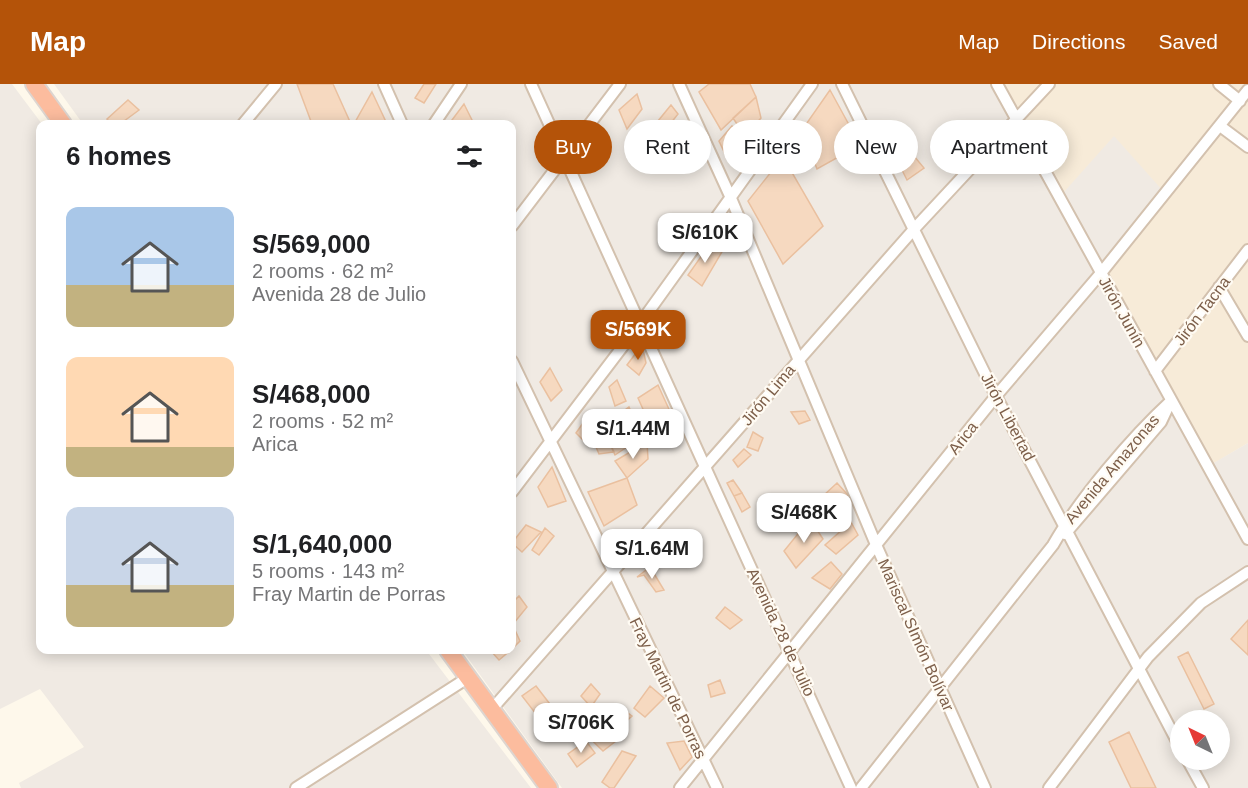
<!DOCTYPE html>
<html lang="en">
<head>
<meta charset="utf-8">
<style>
	:root { --surface:#fff; --page:#f2f2f2; --text:#202124; --muted:#757577; --accent:#b45309 }
	body { margin:0; font-family:Arial,sans-serif; background:var(--page); color:var(--text); height:100vh; display:flex; flex-direction:column; font-size:22px; white-space:nowrap }
	* { box-sizing:border-box; margin:0 }
	p { font-size:20px; color:var(--muted) }
	.icon { flex:none; width:33px; height:33px; fill:none; stroke:currentColor; stroke-width:2; stroke-linecap:round; stroke-linejoin:round }
	.map { position:relative; flex:1; overflow:hidden }
	.drawer { position:absolute; left:36px; top:36px; width:480px; height:534px; display:flex; flex-direction:column; background:var(--surface); border-radius:12px; box-shadow:0 3px 15px #0003 }
	.drawer>* { flex:none }
	.top-card { position:absolute; left:534px; top:36px; width:570px; height:54px; display:flex; gap:12px }
	.needle { width:39px; rotate:317deg }
	.buttons { position:absolute; left:1170px; top:626px; display:grid; gap:12px }
	.buttons a { display:grid; place-items:center; width:60px; height:60px; border-radius:50%; background:var(--surface); box-shadow:0 3px 15px #0003; font-size:30px }
	.price { position:absolute; translate:-50% -51px; padding:0 14px; border-radius:12px; background:#fff; color:#222; font-size:20px; line-height:39px; filter:drop-shadow(0 2px 3px #0008) }
	.price::after { content:''; position:absolute; left:50%; top:36px; width:18px; height:14px; margin-left:-9px; background:inherit; clip-path:polygon(0 0,100% 0,50% 100%) }
	.price.selected { background:var(--accent); color:#fff }
	ul { padding:0; list-style:none }
	li { display:flex; align-items:center; gap:18px; height:150px; padding:0 30px }
	li span { display:grid; place-items:center; flex:none; width:168px; height:120px; border-radius:12px; color:#555 }
	li>.icon { margin-inline-start:auto }
	span .icon { width:72px; height:72px; fill:#fffc; stroke-width:1 }
	li b { font-size:26px }
	h2 { display:flex; justify-content:space-between; align-items:center; height:72px; padding:0 30px; font-size:26px }
	.chip { padding:0 21px; border-radius:27px; background:var(--surface); box-shadow:0 3px 15px #0003; font-size:21px; line-height:54px }
	.chip.selected { background:var(--accent); color:#fff }
	header { display:flex; align-items:center; gap:36px; box-sizing:border-box; height:84px; padding:0 30px; background:var(--accent); color:#fff }
	header strong { font-size:28px }
	nav { display:flex; gap:33px; margin-inline-start:auto; font-size:21px }
	.map>svg:first-child { display:block }
	.residential { fill:#f7ebd8 }
	.industrial { fill:#f0eae3; fill-rule:evenodd }
	.building { fill:#f6d9c0; stroke:#eac09f; stroke-width:1.5 }
	.lines { fill:none; stroke-linecap:round; stroke-linejoin:round }
	.minor-casing { stroke:#d3c1ae; stroke-width:14 }
	.highway-casing { stroke:#ddd5d0; stroke-width:20 }
	.minor { stroke:#fff; stroke-width:10 }
	.highway { stroke:#fcbc9e; stroke-width:16 }
	.labels { text-anchor:middle; dominant-baseline:central; stroke-width:4.5; stroke-linejoin:round; paint-order:stroke }
	.street-label { font-size:16px; fill:#7d5f4a; stroke:#fffbf3 }
</style>
</head>
<body>
<header>
<strong>Map</strong>
<nav><a>Map</a><a>Directions</a><a>Saved</a></nav>
</header>
<div class="map">
<svg width="1248" height="704" viewBox="0 0 1248 704">
	<rect width="100%" height="100%" fill="#fef8eb"/>
	<path class="residential" d="M 990,0 L 1248,0 L 1248,359 L 1206,384 L 1152,293 Z"/>
	<path class="industrial" d="M 0,0 L 12,0 L 42,40 L 40,566 L 426,566 L 531,704 L 21,704 L 19,699 L 84,663 L 40,605 L 0,625 Z
		M 54,0 L 990,0 L 1055,118 L 1114,52 L 1164,108 L 1095,189 L 1205,384 L 1248,359 L 1248,704 L 562,704 L 462,566 L 512,566 L 512,40 L 83,40 ZM 1180,636 L 1220,636 L 1220,675 L 1180,675 Z"/>
	<path class="building" d="M 297,0 L 333,0 L 351,40 L 312,40 Z
		M 424,0 L 436,0 L 424,19 L 415,14 Z
		M 709,0 L 750,0 L 756,13 L 721,46 L 699,8 Z
		M 830,6 L 860,61 L 817,85 L 802,46 Z
		M 372,8 L 387,40 L 354,40 Z
		M 637,10 L 642,25 L 627,45 L 619,26 Z
		M 756,13 L 761,34 L 745,52 L 733,34 Z
		M 128,16 L 139,26 L 120,40 L 112,40 L 107,35 Z
		M 464,20 L 474,40 L 449,40 Z
		M 671,21 L 678,30 L 667,44 L 658,37 Z
		M 732,42 L 743,56 L 727,74 L 719,57 Z
		M 909,66 L 924,84 L 907,96 L 898,78 Z
		M 783,73 L 823,142 L 783,180 L 748,117 Z
		M 710,160 L 723,166 L 702,202 L 688,191 Z
		M 642,261 L 646,279 L 639,291 L 627,281 Z
		M 550,284 L 562,306 L 551,317 L 540,298 Z
		M 617,296 L 626,317 L 615,322 L 609,303 Z
		M 658,301 L 672,332 L 651,343 L 638,314 Z
		M 629,323 L 642,353 L 615,371 L 602,343 Z
		M 805,327 L 810,336 L 799,340 L 791,328 Z
		M 588,332 L 593,339 L 583,356 L 576,349 Z
		M 602,343 L 614,368 L 599,370 L 589,347 Z
		M 753,348 L 763,354 L 758,367 L 747,363 Z
		M 647,358 L 648,375 L 627,394 L 615,377 Z
		M 744,365 L 751,371 L 738,383 L 733,376 Z
		M 552,383 L 566,417 L 548,423 L 538,403 Z
		M 627,394 L 637,421 L 604,442 L 588,408 Z
		M 733,396 L 742,409 L 734,412 L 727,399 Z
		M 837,399 L 848,411 L 821,435 L 809,425 Z
		M 742,409 L 750,423 L 742,428 L 734,412 Z
		M 810,435 L 823,455 L 796,484 L 784,467 Z
		M 851,438 L 858,451 L 836,470 L 825,461 Z
		M 526,441 L 541,448 L 522,468 L 512,459 Z
		M 545,444 L 554,452 L 539,471 L 532,466 Z
		M 684,457 L 696,471 L 686,483 L 675,471 Z
		M 831,478 L 842,490 L 830,505 L 812,494 Z
		M 650,483 L 664,506 L 656,508 L 644,491 L 637,493 Z
		M 519,512 L 527,523 L 514,539 L 512,537 L 512,519 Z
		M 725,523 L 742,536 L 730,545 L 716,534 Z
		M 1248,536 L 1248,571 L 1231,555 Z
		M 515,546 L 520,557 L 512,565 L 512,548 Z
		M 490,566 L 511,566 L 499,576 Z
		M 1188,568 L 1214,620 L 1204,625 L 1178,573 Z
		M 720,596 L 725,609 L 711,613 L 708,601 Z
		M 591,600 L 600,610 L 591,623 L 581,612 Z
		M 536,602 L 563,637 L 550,648 L 522,612 Z
		M 650,602 L 664,614 L 645,633 L 634,624 Z
		M 591,623 L 625,650 L 603,667 L 575,640 Z
		M 620,623 L 632,632 L 622,641 L 613,633 Z
		M 1129,648 L 1156,704 L 1131,704 L 1109,658 Z
		M 586,657 L 595,669 L 577,683 L 568,670 Z
		M 684,657 L 692,673 L 680,686 L 667,659 Z
		M 622,667 L 636,672 L 614,704 L 610,704 L 602,698 Z"/>
	<g class="lines">
		<defs>
			<path id="minor" d="M 384,0 L 402,40
				M 531,0 L 851,704
				M 679,0 L 730,112 L 877,463 L 985,704
				M 842,0 L 996,312 L 1180,663
				M 997,0 L 1248,455
				M 1219,0 L 1240,17
				M 243,40 L 276,0
				M 434,40 L 461,0
				M 1220,42 L 1248,63
				M 512,142 L 620,0
				M 1219,203 L 1248,252
				M 512,277 L 717,704
				M 1155,287 L 1248,166
				M 512,408 L 639,241 L 812,0
				M 1065,450 L 1161,338 L 1168,323
				M 492,625 L 915,144 L 1049,0
				M 1187,675 L 1203,704
				M 296,704 L 469,593
				M 680,704 L 996,312 L 1101,189 L 1248,6
				M 861,704 L 1053,461 C 1079,415 1132,353 1171,317
				M 1049,704 L 1148,573 L 1201,519 L 1248,488"/>
			<path id="highway" d="M 34,0 L 63,40
				M 448,566 L 549,704"/>
		</defs>
		<use href="#minor" class="minor-casing"/>
		<use href="#highway" class="highway-casing"/>
		<use href="#minor" class="minor"/>
		<use href="#highway" class="highway"/>
	</g>
	<g class="labels">
		<g class="street-label">
			<text transform="translate(1202 227) rotate(-53)">Jirón Tacna</text>
			<text transform="translate(1122 228) rotate(61)">Jirón Junín</text>
			<text transform="translate(768 311) rotate(-50)">Jirón Lima</text>
			<text transform="translate(1008 333) rotate(62)">Jirón Libertad</text>
			<text transform="translate(963 354) rotate(-52)">Arica</text>
			<text transform="translate(1112 385) rotate(-50)">Avenida Amazonas</text>
			<text transform="translate(781 548) rotate(65)">Avenida 28 de Julio</text>
			<text transform="translate(916 551) rotate(66)">Mariscal SImón Bolívar</text>
			<text transform="translate(668 604) rotate(64)">Fray Martin de Porras</text>
		</g>
	</g>
</svg>
<div class="buttons">
<a><svg class="needle" viewBox="-14 -14 28 28"><path d="M0-13l5 13h-10z" fill="#e53935"/><path d="M0 13l5-13h-10z" fill="#757577"/></svg></a>
</div>
<b class="price" style="left:705px;top:180px">S/610K</b>
<b class="price selected" style="left:638px;top:277px">S/569K</b>
<b class="price" style="left:633px;top:376px">S/1.44M</b>
<b class="price" style="left:804px;top:460px">S/468K</b>
<b class="price" style="left:652px;top:496px">S/1.64M</b>
<b class="price" style="left:581px;top:670px">S/706K</b>
<div class="top-card">
<a class="chip selected">Buy</a>
<a class="chip">Rent</a>
<a class="chip">Filters</a>
<a class="chip">New</a>
<a class="chip">Apartment</a>
</div>
<section class="drawer">
<h2>6 homes<svg class="icon" aria-label="filters" viewBox="0 0 24 24"><path d="M4 7h16M4 17h16"/><circle cx="9" cy="7" r="2"/><circle cx="15" cy="17" r="2"/></svg></h2>
<ul>
<li><span style="background:linear-gradient(#a9c7e8 65%,#c2b280 0)"><svg class="icon" aria-label="home" viewBox="0 0 24 24"><path d="M3 11l9-7 9 7M6 9v11h12V9"/></svg></span><div><b>S/569,000</b><p>2 rooms · 62 m²</p><p>Avenida 28 de Julio</p></div></li>
<li><span style="background:linear-gradient(#ffd9b3 75%,#c2b280 0)"><svg class="icon" aria-label="home" viewBox="0 0 24 24"><path d="M3 11l9-7 9 7M6 9v11h12V9"/></svg></span><div><b>S/468,000</b><p>2 rooms · 52 m²</p><p>Arica</p></div></li>
<li><span style="background:linear-gradient(#c9d6e8 65%,#c2b280 0)"><svg class="icon" aria-label="home" viewBox="0 0 24 24"><path d="M3 11l9-7 9 7M6 9v11h12V9"/></svg></span><div><b>S/1,640,000</b><p>5 rooms · 143 m²</p><p>Fray Martin de Porras</p></div></li>
</ul>
</section>
</div>
</body>
</html>
